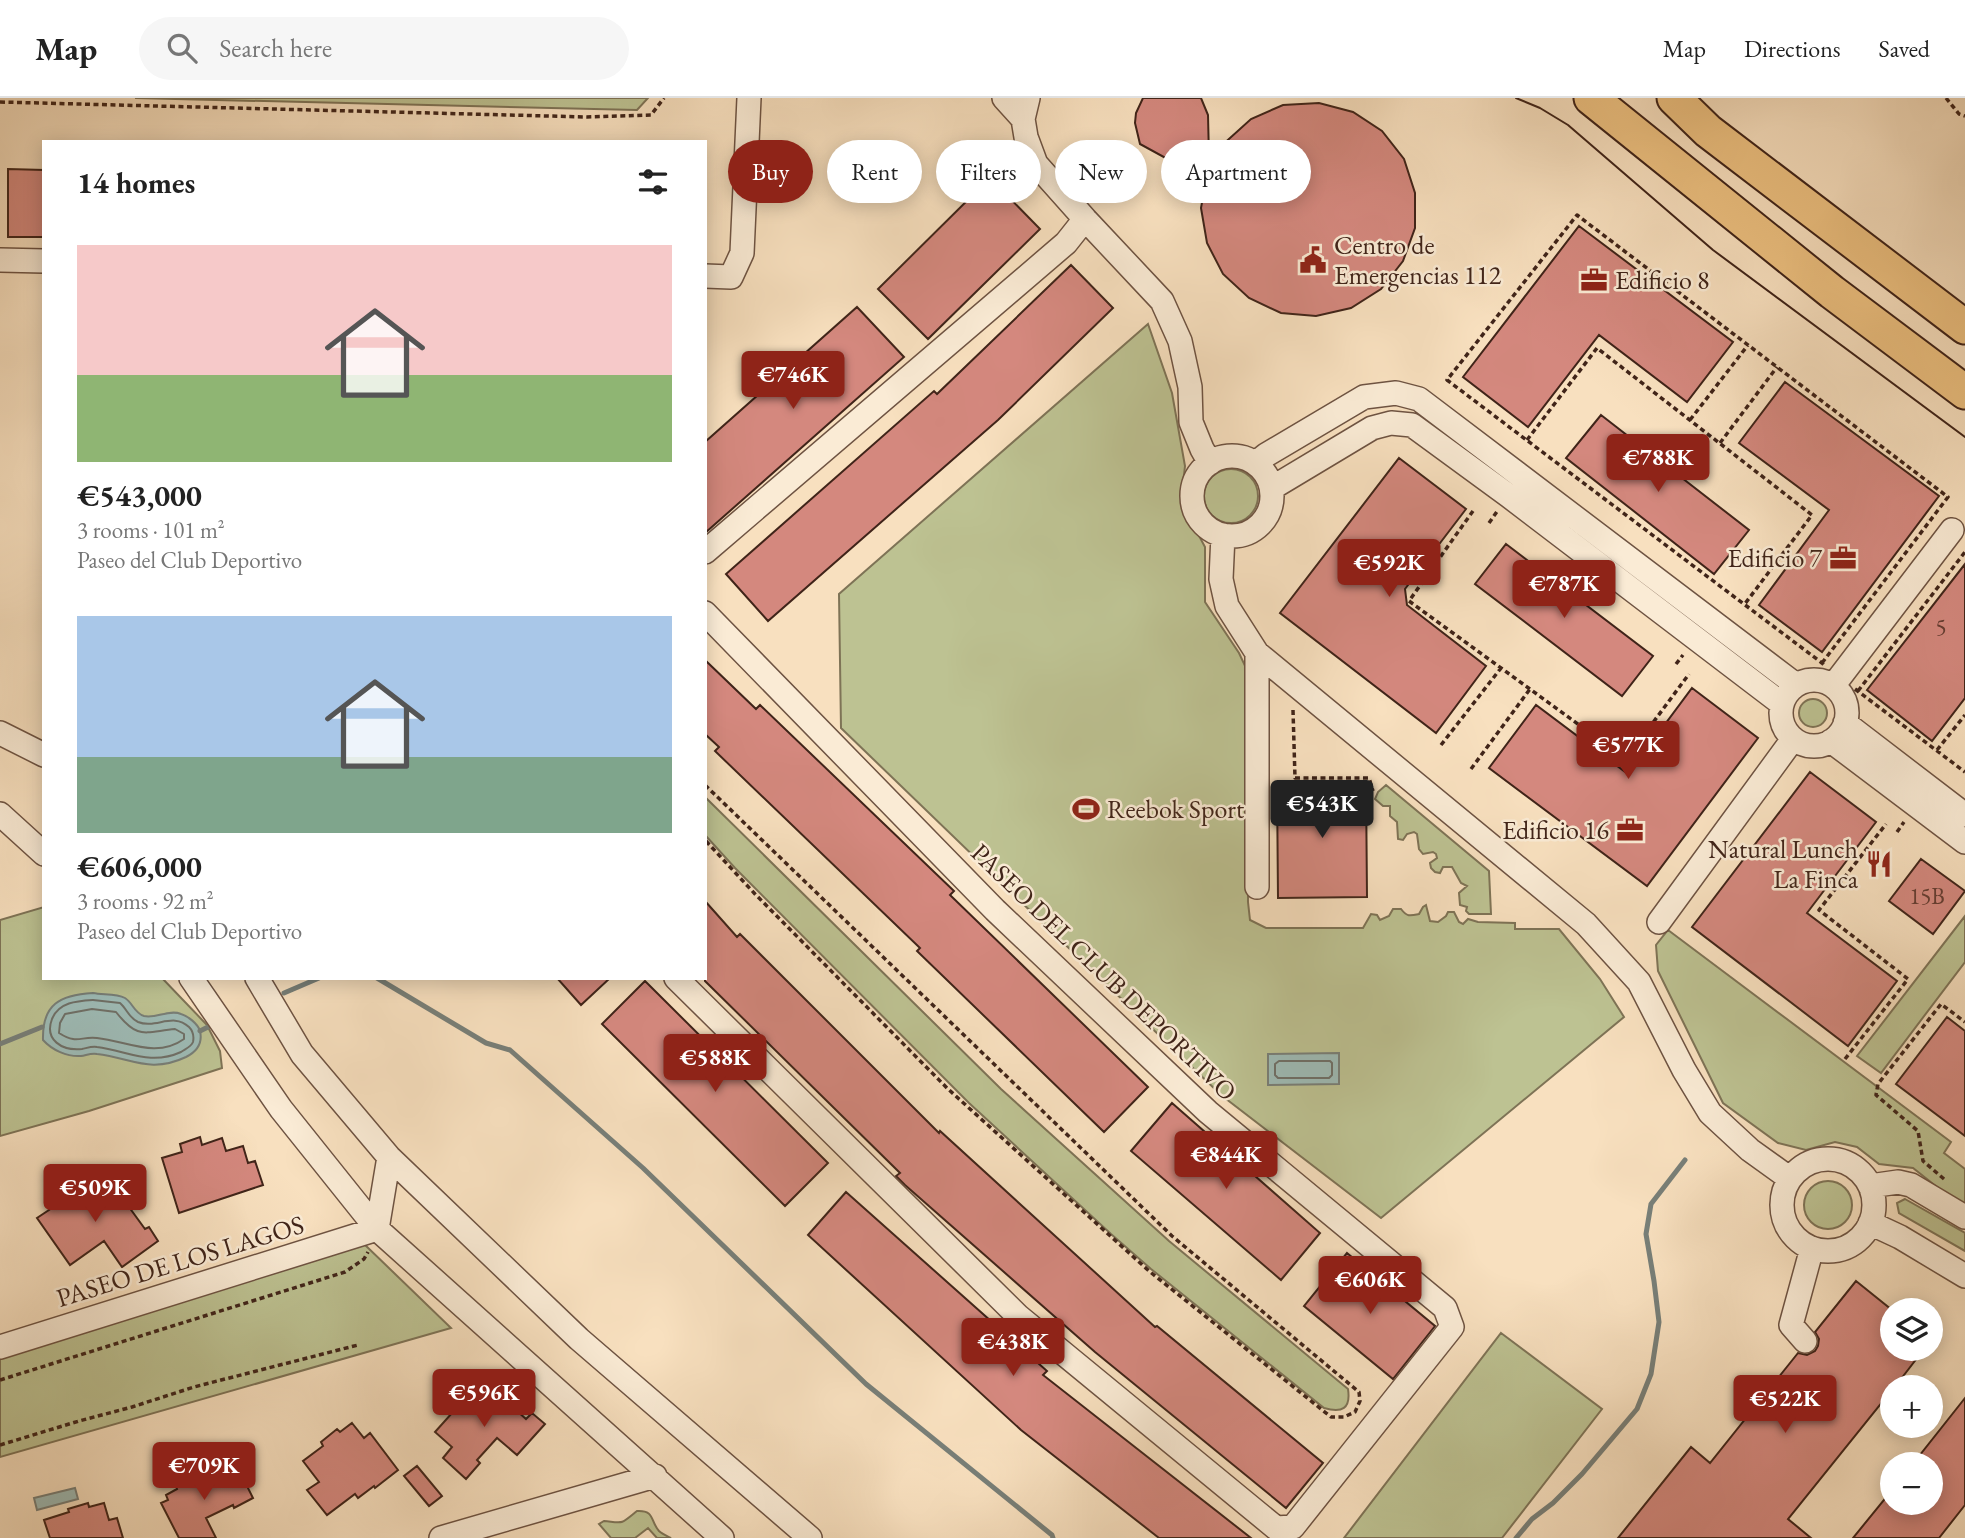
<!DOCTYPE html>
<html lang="en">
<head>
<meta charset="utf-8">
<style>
	:root { --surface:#fff; --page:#f6f6f6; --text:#222; --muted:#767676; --line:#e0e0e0; --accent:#8f2418 }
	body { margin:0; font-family:"EB Garamond",serif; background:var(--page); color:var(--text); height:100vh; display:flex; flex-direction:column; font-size:26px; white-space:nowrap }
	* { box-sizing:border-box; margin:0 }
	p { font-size:23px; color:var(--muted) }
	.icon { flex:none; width:38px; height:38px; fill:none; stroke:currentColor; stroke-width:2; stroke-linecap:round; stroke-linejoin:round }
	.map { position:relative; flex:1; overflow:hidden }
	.side { position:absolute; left:42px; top:42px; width:665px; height:840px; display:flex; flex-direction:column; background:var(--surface); border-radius:0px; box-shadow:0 4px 18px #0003 }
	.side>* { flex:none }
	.top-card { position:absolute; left:728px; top:42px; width:665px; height:63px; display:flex; gap:14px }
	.buttons { position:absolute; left:1880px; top:1200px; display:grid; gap:14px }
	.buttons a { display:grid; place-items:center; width:63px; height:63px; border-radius:50%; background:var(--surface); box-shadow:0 4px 18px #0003; font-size:35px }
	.price { position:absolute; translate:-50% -60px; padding:0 16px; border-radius:7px; background:var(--accent); color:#fff; font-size:23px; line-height:46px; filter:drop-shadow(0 2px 4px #0008) }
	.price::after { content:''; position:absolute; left:50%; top:42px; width:21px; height:16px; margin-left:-10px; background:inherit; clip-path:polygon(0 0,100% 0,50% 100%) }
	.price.active { background:#222; color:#fff }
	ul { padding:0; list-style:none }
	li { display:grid; align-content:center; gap:14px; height:371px; padding:0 35px }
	li span { display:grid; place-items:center; height:217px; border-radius:0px; color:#555 }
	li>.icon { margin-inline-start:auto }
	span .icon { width:126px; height:126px; fill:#fffc; stroke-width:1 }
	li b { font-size:30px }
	h2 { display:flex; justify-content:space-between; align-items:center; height:84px; padding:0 35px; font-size:30px }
	.tag { padding:0 24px; border-radius:32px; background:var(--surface); box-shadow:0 4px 18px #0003; font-size:24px; line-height:63px }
	.tag.active { background:var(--accent); color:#fff }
	header { display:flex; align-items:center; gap:42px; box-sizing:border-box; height:98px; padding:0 35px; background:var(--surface); border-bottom:2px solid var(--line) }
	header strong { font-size:33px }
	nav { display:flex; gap:38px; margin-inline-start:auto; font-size:24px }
	.search { width:490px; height:63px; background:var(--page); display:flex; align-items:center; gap:18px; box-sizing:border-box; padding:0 24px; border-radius:38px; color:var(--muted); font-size:26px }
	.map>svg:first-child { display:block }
	.green { fill:#bdc292; stroke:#7e7356; stroke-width:2 }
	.water { fill:#9ebcb7; stroke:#787f78; stroke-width:2 }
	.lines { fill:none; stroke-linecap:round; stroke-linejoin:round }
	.shore { stroke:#6f7068; stroke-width:2 }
	.stream { stroke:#787f78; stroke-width:5 }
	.building { fill:#d4887e; stroke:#402419; stroke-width:2 }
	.minor-casing { stroke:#6e5342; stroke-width:26 }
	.highway-casing { stroke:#402419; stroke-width:37 }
	.path { stroke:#402419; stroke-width:3.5; stroke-dasharray:5 3.5; stroke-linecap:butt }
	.minor { stroke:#faebd5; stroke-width:23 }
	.highway { stroke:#ecc080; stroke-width:33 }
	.tram { stroke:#402419; stroke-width:2 }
	.labels { text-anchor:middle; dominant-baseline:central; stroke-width:5; stroke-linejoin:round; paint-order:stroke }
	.number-label { font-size:23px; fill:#653d32 }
	.poi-label { font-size:26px; fill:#402419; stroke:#faebd5; text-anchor:start }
	.street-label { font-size:26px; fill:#402419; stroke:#faebd5 }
</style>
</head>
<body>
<header>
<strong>Map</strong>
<div class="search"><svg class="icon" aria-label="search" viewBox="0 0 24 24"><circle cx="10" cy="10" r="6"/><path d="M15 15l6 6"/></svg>Search here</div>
<nav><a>Map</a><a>Directions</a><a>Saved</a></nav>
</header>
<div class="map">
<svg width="1965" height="1440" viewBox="0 0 1965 1440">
	<rect width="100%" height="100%" fill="#f8e0bf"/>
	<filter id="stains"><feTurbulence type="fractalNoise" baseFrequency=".00286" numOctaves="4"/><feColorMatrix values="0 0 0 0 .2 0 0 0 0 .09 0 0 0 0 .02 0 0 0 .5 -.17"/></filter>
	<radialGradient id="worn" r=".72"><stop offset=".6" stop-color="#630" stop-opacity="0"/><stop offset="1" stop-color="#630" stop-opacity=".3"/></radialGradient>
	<path class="green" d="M 135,0 L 648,0 L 637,12 Z
		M 1148,226 L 1172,295 L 1185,368 L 1181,404 L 1205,449 L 1205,504 L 1239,555 L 1247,572 L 1248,804 L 1250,822 L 1266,830 L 1363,830 L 1371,816 L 1377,817 L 1380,822 L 1389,818 L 1393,811 L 1401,811 C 1407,819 1410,818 1419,816 L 1423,809 L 1426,807 L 1430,823 L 1438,824 L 1446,818 L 1448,814 L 1454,814 L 1459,824 L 1463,826 L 1468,821 L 1478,824 L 1515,825 L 1515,831 L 1559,831 L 1600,881 L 1624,919 L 1381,1120 L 1221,997 L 841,630 L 839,496 Z
		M1204 398a27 27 0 1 1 54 0a27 27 0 1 1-54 0Z
		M1799 615a14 14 0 1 1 28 0a14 14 0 1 1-28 0Z
		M 1386,687 L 1489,773 L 1491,816 L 1469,816 L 1466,813 L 1467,809 L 1460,807 L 1459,795 L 1467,788 L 1461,785 L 1452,769 L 1443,769 L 1440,775 L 1435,774 L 1431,770 L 1430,765 L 1437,760 L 1436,756 L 1433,754 L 1423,756 L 1419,751 L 1417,736 L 1414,734 L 1407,736 L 1403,742 L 1398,741 L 1397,724 L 1390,718 L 1390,708 L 1383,708 L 1375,701 L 1378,694 Z
		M 705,699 L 1001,991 L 1169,1143 L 1348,1291 C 1351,1311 1342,1315 1324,1310 L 1151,1171 L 1111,1136 L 969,1005 L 735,770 L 705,737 Z
		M 44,809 L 44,880 L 162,880 L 207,927 L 220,953 L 222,970 L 89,1013 L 0,1038 L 0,822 Z
		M 1965,818 L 1965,864 L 1881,975 L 1857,958 Z
		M 1668,832 L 1951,1044 L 1944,1055 L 1965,1071 L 1965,1106 L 1942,1093 L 1913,1070 L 1879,1066 L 1857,1049 L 1835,1044 L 1806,1052 L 1778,1045 L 1723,1005 L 1658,873 L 1656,847 Z
		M1804 1107a24 24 0 1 1 48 0a24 24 0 1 1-48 0Z
		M 1905,1101 L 1965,1135 L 1965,1153 L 1899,1115 L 1897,1105 Z
		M 362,1144 L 451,1230 L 0,1359 L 0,1254 Z
		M 1501,1235 L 1602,1311 L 1502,1440 L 1344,1440 Z
		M 637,1413 C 655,1412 650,1423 659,1433 C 662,1436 667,1438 671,1440 L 657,1440 L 648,1430 L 635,1440 L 611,1440 L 599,1426 L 604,1423 C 624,1425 620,1427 637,1413 Z"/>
	<path class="water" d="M 93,895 C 103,897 116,895 125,900 C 133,905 134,915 144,918 C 156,921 169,911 181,916 C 188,918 198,926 200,933 C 203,946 196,954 186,959 C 150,976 132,960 97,956 C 91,955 87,957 81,958 C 67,959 52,952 43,942 C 42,906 60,897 93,895 Z
		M 1339,955 L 1339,986 L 1268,987 L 1268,956 Z
		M 75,1390 L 78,1401 L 37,1412 L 34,1400 Z"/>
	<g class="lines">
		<path class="shore" d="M 93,902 L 120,905 C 127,911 129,920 138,924 C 156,931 173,914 189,929 C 193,933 194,939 193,944 C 191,949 185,951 181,954 C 150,968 128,953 97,949 C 92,948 87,950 82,951 C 62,953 44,942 52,921 C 59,904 77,903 93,902 Z
			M 92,911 L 116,914 C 138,942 144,934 175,931 L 184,936 L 184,941 C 156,961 127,943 97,940 C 80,938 78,947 59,935 L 60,925 L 65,916 Z
			M 1279,963 L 1330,963 L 1332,965 L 1332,977 L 1329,980 L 1278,980 L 1275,977 L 1275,966 Z"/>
		<path class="stream" d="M 377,880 L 486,945 L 510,952 L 643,1070 L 866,1286 L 1052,1437 L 1053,1440
			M 284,895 L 319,880
			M 200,933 L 208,929
			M 0,946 L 42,929
			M 1516,1440 L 1532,1421 L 1553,1405 L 1582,1376 L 1637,1311 L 1651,1276 L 1659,1224 L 1654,1183 L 1646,1136 L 1651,1106 L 1685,1062"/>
	</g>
	<path class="building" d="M 1143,0 L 1201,0 L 1208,17 L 1209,59 L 1251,21 L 1283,7 L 1319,5 L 1353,14 L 1382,33 L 1404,61 L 1415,95 L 1415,130 L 1403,163 L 1381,191 L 1351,210 L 1316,218 L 1281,215 L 1249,200 L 1223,176 L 1207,145 L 1201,110 L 1206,82 L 1140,46 L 1135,25 L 1136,15 Z
		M 8,71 L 44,72 L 44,139 L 8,139 Z
		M 990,80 L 1040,131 L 928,241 L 878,191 Z
		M 1579,128 L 1733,244 L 1687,304 L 1599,237 L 1528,329 L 1463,279 Z
		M 1071,167 L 1113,210 L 998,322 L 768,523 L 726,476 L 934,293 L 937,296 Z
		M 857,209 L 904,259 L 705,435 L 705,344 Z
		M 1785,284 L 1939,398 L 1822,554 L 1759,507 L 1829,412 L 1739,345 Z
		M 1601,317 L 1749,432 L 1714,476 L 1566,360 Z
		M 1399,360 L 1466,411 L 1405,491 L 1407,507 L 1486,568 L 1436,635 L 1280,515 Z
		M 1506,446 L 1653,558 L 1622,598 L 1475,486 Z
		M 1965,466 L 1965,600 L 1932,643 L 1867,592 Z
		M 705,562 L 756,611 L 760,607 L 954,793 L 950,797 L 1148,989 L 1104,1034 L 917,853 L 920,850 L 715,653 L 719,649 L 705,636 Z
		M 1692,590 L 1758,640 L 1647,788 L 1489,670 L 1536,607 L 1628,676 Z
		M 1810,674 L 1876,724 L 1807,815 L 1897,883 L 1848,948 L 1692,829 Z
		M 1277,685 L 1366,685 L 1367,799 L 1278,800 Z
		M 1921,761 L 1965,793 L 1933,836 L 1889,803 Z
		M 705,803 L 737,839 L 740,836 L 939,1035 L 940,1033 L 1155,1229 L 1157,1228 L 1323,1365 L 1286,1410 L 1095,1254 L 905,1087 L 896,1078 L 900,1075 L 705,883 Z
		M 557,880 L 610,880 L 581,907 Z
		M 645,883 L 828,1065 L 785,1108 L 602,926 Z
		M 1947,919 L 1965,933 L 1965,1038 L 1896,986 Z
		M 1172,1005 L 1320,1135 L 1281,1182 L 1131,1053 Z
		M 200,1039 L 202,1047 L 222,1040 L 226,1053 L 243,1048 L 248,1065 L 255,1063 L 263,1087 L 179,1115 L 162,1060 L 182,1054 L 180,1046 Z
		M 88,1083 L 96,1094 L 110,1083 L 145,1131 L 149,1129 L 158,1143 L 122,1169 L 104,1143 L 70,1167 L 37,1120 L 55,1108 L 50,1100 L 66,1088 L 71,1094 Z
		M 846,1094 L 1047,1273 L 1043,1277 L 1251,1440 L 1159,1440 L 1021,1332 L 808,1137 Z
		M 1347,1155 L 1435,1228 L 1393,1281 L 1304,1208 Z
		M 1856,1183 L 1892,1212 L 1892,1251 L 1924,1251 L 1894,1290 L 1892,1290 L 1892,1292 L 1788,1421 L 1811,1440 L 1618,1440 L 1691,1349 L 1710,1365 L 1798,1255 L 1807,1257 L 1815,1253 L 1818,1248 L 1819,1241 L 1815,1234 Z
		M 478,1286 L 491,1296 L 494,1292 L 526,1321 L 532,1315 L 545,1326 L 517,1357 L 497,1340 L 477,1362 L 480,1365 L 466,1381 L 443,1360 L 452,1349 L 435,1334 Z
		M 1965,1300 L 1965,1407 L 1939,1440 L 1853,1440 L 1892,1392 L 1892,1405 L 1930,1405 L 1930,1367 L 1912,1367 Z
		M 352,1325 L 364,1340 L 370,1335 L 398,1372 L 375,1390 L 374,1388 L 358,1400 L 355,1396 L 327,1417 L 307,1392 L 319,1384 L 303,1363 L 323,1348 L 321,1344 L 337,1331 L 340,1334 Z
		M 221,1368 L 226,1379 L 239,1372 L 253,1400 L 234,1410 L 233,1407 L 206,1420 L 216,1440 L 179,1440 L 161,1405 L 168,1402 L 166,1397 L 177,1391 L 175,1387 L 197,1376 L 199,1379 Z
		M 417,1368 L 442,1398 L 429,1408 L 404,1378 Z
		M 88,1405 L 89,1409 L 104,1405 L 109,1422 L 117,1420 L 123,1440 L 50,1440 L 44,1422 L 69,1414 L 68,1411 Z"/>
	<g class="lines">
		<defs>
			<path id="minor" d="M 1004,0 L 1023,21
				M 1028,0 L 1023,21 L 1026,39 L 1036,66 L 1085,121 L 1162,203 L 1180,243 L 1190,289 L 1191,324 L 1202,351 L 1210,365
				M 0,162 L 44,163
				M 705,178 L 731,179 L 742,155 L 749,0
				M1192 398a40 40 0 1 1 80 0a40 40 0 1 1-80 0Z
				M 1256,365 L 1266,357 L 1364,299 L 1396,295 L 1419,301 L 1796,587
				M 1272,390 L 1372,330 L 1391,325 L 1412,327 L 1509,398 L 1782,606
				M 1223,437 L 1221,481 L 1227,508 L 1257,555 L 1586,826 L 1639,884 L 1684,972 L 1710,1015 L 1750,1052 L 1789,1080
				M 705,454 L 1066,145 L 1085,121
				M1781 615a33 33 0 1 1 66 0a33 33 0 1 1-66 0Z
				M 1833,588 L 1952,432
				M 1845,625 L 1965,717
				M 0,635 L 44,657
				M 1831,643 L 1965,744
				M 0,716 L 44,756
				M 1257,789 L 1257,555
				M 1659,824 L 1793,641
				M 191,880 L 281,1011 L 377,1131 L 722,1440
				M 257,880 L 302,956 L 389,1059 L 579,1241 L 810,1440
				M 676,880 L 1018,1218 L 1276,1430 L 1293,1429 L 1452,1229 L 1445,1210 L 1208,1014 L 995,812 L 705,515
				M1782 1107a46 46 0 1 1 92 0a46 46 0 1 1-92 0Z
				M 1870,1088 L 1898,1084 L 1911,1087 L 1965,1119
				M 1870,1125 L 1900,1139 L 1965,1178
				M 1805,1243 L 1791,1227 L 1812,1150
				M 0,1249 L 377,1131 L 389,1059
				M 441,1440 L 655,1378"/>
			<path id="highway" d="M 1591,0 L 1832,194 L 1965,294
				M 1674,0 L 1708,33 L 1965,229"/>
		</defs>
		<use href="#minor" class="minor-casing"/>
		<use href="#highway" class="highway-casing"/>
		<path class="path" d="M 1946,0 L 1959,16 L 1965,18
			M 0,4 L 587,19 L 651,17 L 664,0
			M 1690,322 L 1748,247
			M 1527,342 L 1597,250 L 1812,417 L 1744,507
			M 1720,345 L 1777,269
			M 1473,413 L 1409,503 L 1626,661 L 1689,576
			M 1489,425 L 1498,412
			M 1822,565 L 1948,399 L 1577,117 L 1447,282 L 1822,565 L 1824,567
			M 1676,566 L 1683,557
			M 1855,591 L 1965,674
			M 1858,593 L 1965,454
			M 1293,612 L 1295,680 L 1369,680 L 1373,693
			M 1441,647 L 1501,570
			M 1937,652 L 1965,617
			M 1471,671 L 1530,591
			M 705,687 L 1172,1138 L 1359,1294 L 1360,1303 L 1355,1314 L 1344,1319 L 1331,1319 L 1149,1173 L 948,991 L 755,796 L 705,742
			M 1897,734 L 1904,724
			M 1845,961 L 1908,881 L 1819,812 L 1886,726
			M 1944,1081 L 1923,1063 L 1918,1033 L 1876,997 L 1878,986 L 1941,906 L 1965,924
			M 0,1282 L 345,1174 L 364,1161 L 368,1154
			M 0,1347 L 79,1323 L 132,1309 L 194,1289 L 358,1247"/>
		<use href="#minor" class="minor"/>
		<use href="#highway" class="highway"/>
		<path class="tram" d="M 1516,0 L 1540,10 L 1568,27 L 1713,152 L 1965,339"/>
	</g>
	<defs>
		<symbol id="civic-bare" viewBox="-9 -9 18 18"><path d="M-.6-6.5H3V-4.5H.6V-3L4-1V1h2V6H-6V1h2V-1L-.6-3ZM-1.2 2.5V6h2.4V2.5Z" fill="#8f2418" stroke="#faebd5" stroke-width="2.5" paint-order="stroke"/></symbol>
		<symbol id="office-bare" viewBox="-9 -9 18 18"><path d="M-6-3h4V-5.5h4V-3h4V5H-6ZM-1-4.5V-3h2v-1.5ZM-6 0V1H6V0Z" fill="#8f2418" stroke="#faebd5" stroke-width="2.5" paint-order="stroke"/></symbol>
		<symbol id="stadium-bare" viewBox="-9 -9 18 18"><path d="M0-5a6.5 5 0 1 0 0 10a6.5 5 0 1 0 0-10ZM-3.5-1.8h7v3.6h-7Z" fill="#8f2418" stroke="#faebd5" stroke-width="2.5" paint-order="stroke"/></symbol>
		<symbol id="restaurant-bare" viewBox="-9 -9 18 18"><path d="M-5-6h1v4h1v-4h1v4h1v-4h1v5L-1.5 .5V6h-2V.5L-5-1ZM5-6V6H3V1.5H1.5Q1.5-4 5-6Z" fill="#8f2418" stroke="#faebd5" stroke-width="2.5" paint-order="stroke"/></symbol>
	</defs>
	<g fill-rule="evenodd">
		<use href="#civic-bare" x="1294" y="143" width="38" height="38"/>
		<use href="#office-bare" x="1575" y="163" width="38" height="38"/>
		<use href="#office-bare" x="1824" y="441" width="38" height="38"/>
		<use href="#stadium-bare" x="1067" y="692" width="38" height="38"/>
		<use href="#office-bare" x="1611" y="713" width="38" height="38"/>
		<use href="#restaurant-bare" x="1860" y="747" width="38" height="38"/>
	</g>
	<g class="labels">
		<g class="number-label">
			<text x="1941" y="529">5</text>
			<text x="1927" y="798">15B</text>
		</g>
		<g class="poi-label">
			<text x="1334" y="147">Centro de<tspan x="1334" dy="30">Emergencias 112</tspan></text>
			<text x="1615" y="182">Edificio 8</text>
			<text x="1822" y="460" text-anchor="end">Edificio 7</text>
			<text x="1107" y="711">Reebok Sport</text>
			<text x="1609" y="732" text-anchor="end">Edificio 16</text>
			<text x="1858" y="751" text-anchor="end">Natural Lunch<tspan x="1858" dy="30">La Finca</tspan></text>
		</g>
		<g class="street-label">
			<text transform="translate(1104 874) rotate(44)">PASEO DEL CLUB DEPORTIVO</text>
			<text transform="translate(180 1163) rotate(-17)">PASEO DE LOS LAGOS</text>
		</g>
	</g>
	<rect width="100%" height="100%" filter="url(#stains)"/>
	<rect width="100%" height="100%" fill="url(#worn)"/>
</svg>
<div class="buttons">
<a><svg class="icon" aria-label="layers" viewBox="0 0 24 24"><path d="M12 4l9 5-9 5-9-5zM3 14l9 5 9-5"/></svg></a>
<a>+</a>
<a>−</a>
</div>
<b class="price" style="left:793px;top:313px">€746K</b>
<b class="price" style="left:1658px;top:396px">€788K</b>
<b class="price" style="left:1389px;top:501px">€592K</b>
<b class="price" style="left:1564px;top:522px">€787K</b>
<b class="price" style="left:1628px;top:683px">€577K</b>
<b class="price active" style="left:1322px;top:742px">€543K</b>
<b class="price" style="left:715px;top:996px">€588K</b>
<b class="price" style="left:1226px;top:1093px">€844K</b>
<b class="price" style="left:95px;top:1126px">€509K</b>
<b class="price" style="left:1370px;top:1218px">€606K</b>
<b class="price" style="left:1013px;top:1280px">€438K</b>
<b class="price" style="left:484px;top:1331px">€596K</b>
<b class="price" style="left:1785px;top:1337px">€522K</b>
<b class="price" style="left:204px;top:1404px">€709K</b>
<div class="top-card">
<a class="tag active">Buy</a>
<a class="tag">Rent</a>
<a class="tag">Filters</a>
<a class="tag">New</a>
<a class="tag">Apartment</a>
</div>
<section class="side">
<h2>14 homes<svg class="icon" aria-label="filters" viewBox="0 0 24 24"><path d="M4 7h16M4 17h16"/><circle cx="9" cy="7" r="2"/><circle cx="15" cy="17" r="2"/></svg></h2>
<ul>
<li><span style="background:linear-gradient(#f6c9c9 60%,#8fb573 0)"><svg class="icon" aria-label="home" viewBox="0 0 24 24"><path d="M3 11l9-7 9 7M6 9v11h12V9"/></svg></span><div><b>€543,000</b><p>3 rooms · 101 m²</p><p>Paseo del Club Deportivo</p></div></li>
<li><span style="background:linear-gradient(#a9c7e8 65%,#7fa58c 0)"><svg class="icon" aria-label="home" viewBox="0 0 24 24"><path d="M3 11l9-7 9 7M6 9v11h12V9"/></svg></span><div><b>€606,000</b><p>3 rooms · 92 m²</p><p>Paseo del Club Deportivo</p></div></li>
</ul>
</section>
</div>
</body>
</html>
